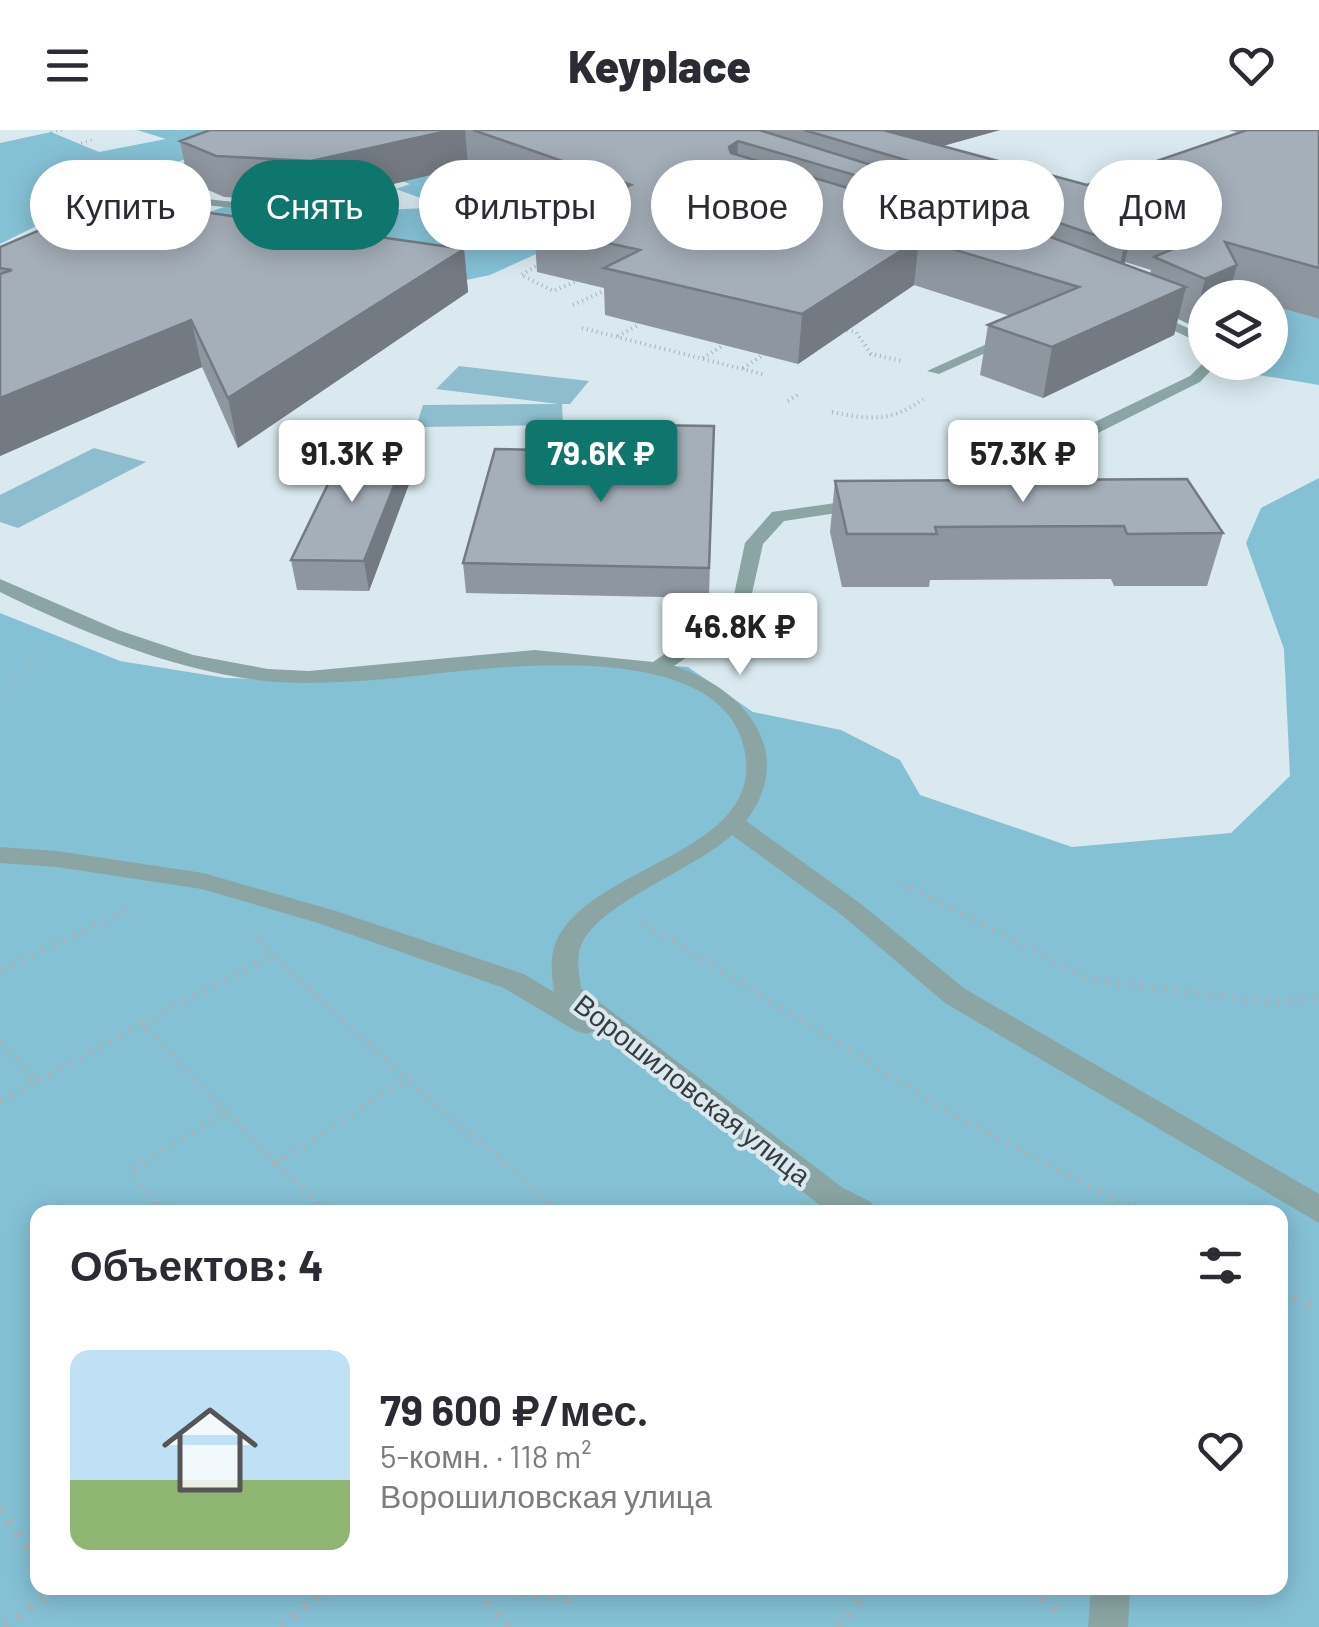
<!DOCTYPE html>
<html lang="ru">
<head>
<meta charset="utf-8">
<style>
	:root { --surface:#fff; --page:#f2f2f3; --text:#2b2b33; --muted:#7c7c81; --accent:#0f766e }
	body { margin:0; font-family:Barlow,sans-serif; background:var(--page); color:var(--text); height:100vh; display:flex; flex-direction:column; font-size:38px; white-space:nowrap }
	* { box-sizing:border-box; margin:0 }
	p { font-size:32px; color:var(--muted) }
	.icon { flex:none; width:55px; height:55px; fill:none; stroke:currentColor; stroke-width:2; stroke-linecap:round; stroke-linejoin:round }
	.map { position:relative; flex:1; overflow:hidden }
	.drawer { position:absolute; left:30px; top:1075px; width:1258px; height:390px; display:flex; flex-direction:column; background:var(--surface); border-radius:20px; box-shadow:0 5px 25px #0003 }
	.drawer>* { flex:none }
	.guide { position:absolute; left:30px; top:30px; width:1260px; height:90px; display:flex; gap:20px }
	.fabs { position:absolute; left:1188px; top:150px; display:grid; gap:20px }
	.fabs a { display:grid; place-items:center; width:100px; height:100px; border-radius:50%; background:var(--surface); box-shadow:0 5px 25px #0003; font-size:50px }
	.price { position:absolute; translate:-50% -85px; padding:0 22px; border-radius:10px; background:#fff; color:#222; font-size:32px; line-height:65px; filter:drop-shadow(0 2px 5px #0008) }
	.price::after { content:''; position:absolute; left:50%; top:60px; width:30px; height:22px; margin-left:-15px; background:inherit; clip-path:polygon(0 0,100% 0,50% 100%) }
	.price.current { background:var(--accent); color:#fff }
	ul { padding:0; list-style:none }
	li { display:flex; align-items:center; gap:30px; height:250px; padding:0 40px }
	li span { display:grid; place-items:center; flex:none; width:280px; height:200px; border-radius:20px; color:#555 }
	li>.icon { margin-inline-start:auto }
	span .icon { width:120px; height:120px; fill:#fffc; stroke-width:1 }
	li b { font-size:42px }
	h2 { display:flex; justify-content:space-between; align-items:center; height:120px; padding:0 40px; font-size:42px }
	.pill { padding:0 35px; border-radius:45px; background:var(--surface); box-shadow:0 5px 25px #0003; font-size:35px; line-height:90px }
	.pill.current { background:var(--accent); color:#fff }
	header { display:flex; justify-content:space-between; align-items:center; height:130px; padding:0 40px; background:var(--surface); font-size:45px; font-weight:800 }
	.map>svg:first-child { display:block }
	.green { fill:#8ebdcd }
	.forest { fill:#85c1d5; fill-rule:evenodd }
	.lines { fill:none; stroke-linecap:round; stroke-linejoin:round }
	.path-far4 { stroke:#a6b3b8; stroke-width:2.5; stroke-dasharray:1 4; stroke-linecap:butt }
	.path-far3 { stroke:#a6b3b8; stroke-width:4; stroke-dasharray:1 4; stroke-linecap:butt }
	.path-far2 { stroke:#a6b3b8; stroke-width:5; stroke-dasharray:1 5; stroke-linecap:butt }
	.path-far1 { stroke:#a6b3b8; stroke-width:8; stroke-dasharray:2.5 9; stroke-linecap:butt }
	.path { stroke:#a6b3b8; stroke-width:9; stroke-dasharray:4 11; stroke-linecap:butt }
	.minor { fill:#8aa5a4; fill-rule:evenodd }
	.wall { fill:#8e969f; fill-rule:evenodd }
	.shaded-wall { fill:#747a82 }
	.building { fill:#a5afb9; stroke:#747a82; stroke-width:2.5 }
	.labels { text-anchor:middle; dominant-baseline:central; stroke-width:8; stroke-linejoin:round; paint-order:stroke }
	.street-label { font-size:28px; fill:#373d3f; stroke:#d9e9ef }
</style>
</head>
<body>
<header><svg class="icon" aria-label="menu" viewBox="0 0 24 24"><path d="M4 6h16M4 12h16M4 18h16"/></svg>Keyplace<svg class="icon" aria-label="heart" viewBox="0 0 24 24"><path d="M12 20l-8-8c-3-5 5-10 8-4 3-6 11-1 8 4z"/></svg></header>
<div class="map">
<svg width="1319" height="1497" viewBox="0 0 1319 1497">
	<rect width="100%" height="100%" fill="#d9e9ef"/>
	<path class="green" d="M 459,236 L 589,251 L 570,274 L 562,274 L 563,295 L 416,297 L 423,275 L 558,274 L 436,259 Z
		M 94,318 L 146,332 L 18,398 L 0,392 L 0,365 Z"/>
	<path class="forest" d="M 137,0 L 258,0 L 117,56 L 0,114 L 0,13 L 51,2 L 99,22 L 166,9 Z
		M 350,34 L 446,37 L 561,74 L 572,88 L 554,116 L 490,145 L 457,152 L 317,99 L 209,82 L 224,77 L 325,83 L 445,77 L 396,59 L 410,54 Z
		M 1270,175 L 1319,189 L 1319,255 L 1211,237 L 1212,233 L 1270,232 Z
		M 1319,348 L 1319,1497 L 0,1497 L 0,483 L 120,531 L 226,548 L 307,550 L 569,528 L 688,537 L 753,582 L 841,600 L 900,630 L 920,665 L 1072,717 L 1231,703 L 1290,646 L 1284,519 L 1246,413 L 1261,378 ZM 38,1082 L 1280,1082 L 1280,1458 L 38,1458 Z"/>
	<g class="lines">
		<path class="path-far4" d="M 51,2 L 62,0
			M 81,13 L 95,9
			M 354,64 L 367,69"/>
		<path class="path-far3" d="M 544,131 L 521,145 L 553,161 L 577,151
			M 573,175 L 608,159
			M 582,198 L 766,245
			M 842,199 L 856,202 L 871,224 L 902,231
			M 618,206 L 640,194
			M 703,228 L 724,215
			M 743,238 L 763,225
			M 788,271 L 799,264
			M 832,282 C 869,290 892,292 923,269"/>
		<path class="path-far2" d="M 0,568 L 44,515
			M 896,750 L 915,760"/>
		<path class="path-far1" d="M 910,757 L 1092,850 L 1276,873 L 1319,866
			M 643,792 L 952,984 L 1138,1082
			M 257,808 L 273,825
			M 0,840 L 130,779
			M 0,911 L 36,952 L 141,894
			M 0,971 L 36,952
			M 276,1033 L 141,894 L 273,825 L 406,949
			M 165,1082 L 130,1040 L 226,982
			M 328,1082 L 276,1033 L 406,949 L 560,1082
			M 607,1082 L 615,1082"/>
		<path class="path" d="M 1280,1160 L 1319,1182
			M 0,1378 L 38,1434
			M 474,1458 L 566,1469 L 578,1458
			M 1030,1458 L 1060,1483
			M 477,1460 L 509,1497
			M 5,1497 L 57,1458
			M 281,1497 L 328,1458
			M 838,1497 L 872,1458"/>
		<path class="minor" d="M 267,0 L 281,0 L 135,61 L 261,75 L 321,76 L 325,81 L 261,81 L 124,66 L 69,95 L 59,92 L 118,60 Z
			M 1147,179 L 1205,206 L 1205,215 L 1142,186 L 1142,180 Z
			M 1009,204 L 1021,207 L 939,244 L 927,241 Z
			M 1205,231 L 1219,232 L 1200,252 L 1032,336 L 927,363 L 918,358 L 1020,328 L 1190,246 Z
			M 864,369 L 870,370 L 870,378 L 784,391 L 763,414 L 747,486 L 674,536 C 745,558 798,623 746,691 L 861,774 L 965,859 L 1319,1064 L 1319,1093 L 945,873 L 843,786 L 732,705 C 695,739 605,771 583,811 C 575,825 579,843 581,858 L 843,1058 L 871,1072 L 876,1082 L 832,1082 L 821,1076 L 597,900 L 586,904 L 576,901 L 504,858 L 318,793 L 202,759 L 57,737 L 0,733 L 0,717 L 57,721 L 203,743 L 336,781 L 524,844 L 554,862 C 552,847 550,832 554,817 C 581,737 756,727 746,629 C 732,496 472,541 386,549 C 346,552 305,555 265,551 C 171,540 84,503 0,462 L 0,449 L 118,500 L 193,525 L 268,539 L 309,541 L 535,520 L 653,532 L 731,479 L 745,413 L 772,382 Z
			M 1091,1458 L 1130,1458 L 1128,1497 L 1088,1497 Z"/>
	</g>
	<path class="wall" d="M 210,0 L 1000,0 L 943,16 L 1087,55 L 1239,3 L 1229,0 L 1319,0 L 1319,189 L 1270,175 L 1270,168 L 1246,168 L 1229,163 L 1228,168 L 1205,168 L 1205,191 L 1193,196 L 1178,189 L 1174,205 L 1043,268 L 980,245 L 988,195 L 1010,186 L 914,155 L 798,234 L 605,185 L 604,158 L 537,142 L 534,97 L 578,78 L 468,36 L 318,72 L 224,67 L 188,51 L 180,11 ZM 1125,132 L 1151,140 L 1150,144 L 1125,134 Z
		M 0,117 L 464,119 L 468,162 L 238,318 L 202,237 L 0,326 Z
		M 714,296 L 709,468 L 466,463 L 463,433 L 637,322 Z
		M 409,318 L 412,346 L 369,461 L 297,460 L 291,430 Z
		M 835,351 L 1223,403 L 1207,456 L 1114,456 L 1111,449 L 930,450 L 929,457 L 842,457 L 830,402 Z"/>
	<path class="shaded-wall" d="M 452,0 L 465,0 L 468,36 L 318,72 L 311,31 Z
		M 873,0 L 1000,0 L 899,28 Z
		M 738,11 L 736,51 L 729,17 Z
		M 1135,88 L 1125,132 L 1115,161 L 1124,115 Z
		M 919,109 L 914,155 L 798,234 L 802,184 Z
		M 464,119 L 468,162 L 238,318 L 228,268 Z
		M 1237,135 L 1228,168 L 1205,168 L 1205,191 L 1193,196 L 1205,149 Z
		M 1186,157 L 1174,205 L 1043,268 L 1052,217 Z
		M 191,190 L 202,237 L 0,326 L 0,268 Z
		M 409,318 L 412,346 L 369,461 L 364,431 Z"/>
	<path class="building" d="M 210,0 L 452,0 L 311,31 L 216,26 L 180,11 Z
		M 473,0 L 759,0 L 942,57 L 1005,89 L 738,11 L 729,17 L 731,23 L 1021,110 L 1035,107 L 1037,102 L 1186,157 L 1052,217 L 988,195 L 1079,157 L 919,109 L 802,184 L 604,138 L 640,120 L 534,97 L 631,55 Z
		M 804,0 L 883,0 L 1087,55 L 1247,0 L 1319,0 L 1319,138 L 1225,112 L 1237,135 L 1205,149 L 1154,127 L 1204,106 L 1135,88 L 1124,115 L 1027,82 L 953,44 Z
		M 112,69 L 464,119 L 228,268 L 191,190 L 0,268 L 0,144 L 12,140 L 0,138 L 0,117 Z
		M 640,295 L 714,296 L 709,438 L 463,433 L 495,319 L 637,322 Z
		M 346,317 L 409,318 L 364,431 L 291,430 Z
		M 1187,349 L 1223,403 L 1127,404 L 1124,396 L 935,397 L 937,404 L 847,404 L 835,351 Z"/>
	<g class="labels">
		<g class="street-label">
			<text transform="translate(693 959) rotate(38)">Ворошиловская улица</text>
		</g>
	</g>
</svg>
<div class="fabs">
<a><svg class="icon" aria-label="layers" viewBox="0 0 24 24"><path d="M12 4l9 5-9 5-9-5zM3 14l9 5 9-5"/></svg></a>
</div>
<b class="price" style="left:352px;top:375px">91.3K ₽</b>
<b class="price current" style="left:601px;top:375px">79.6K ₽</b>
<b class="price" style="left:1023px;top:375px">57.3K ₽</b>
<b class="price" style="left:740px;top:548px">46.8K ₽</b>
<div class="guide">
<a class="pill">Купить</a>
<a class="pill current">Снять</a>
<a class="pill">Фильтры</a>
<a class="pill">Новое</a>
<a class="pill">Квартира</a>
<a class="pill">Дом</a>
</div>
<section class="drawer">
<h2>Объектов: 4<svg class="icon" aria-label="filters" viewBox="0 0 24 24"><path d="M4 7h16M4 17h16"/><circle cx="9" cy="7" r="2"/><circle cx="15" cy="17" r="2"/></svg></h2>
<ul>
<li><span style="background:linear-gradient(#bfe0f5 65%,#8fb573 0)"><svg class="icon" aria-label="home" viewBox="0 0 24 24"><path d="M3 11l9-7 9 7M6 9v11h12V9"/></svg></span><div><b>79 600 ₽/мес.</b><p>5-комн. · 118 m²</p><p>Ворошиловская улица</p></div><svg class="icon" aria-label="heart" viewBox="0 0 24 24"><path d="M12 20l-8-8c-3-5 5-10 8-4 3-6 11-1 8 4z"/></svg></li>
</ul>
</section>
</div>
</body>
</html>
